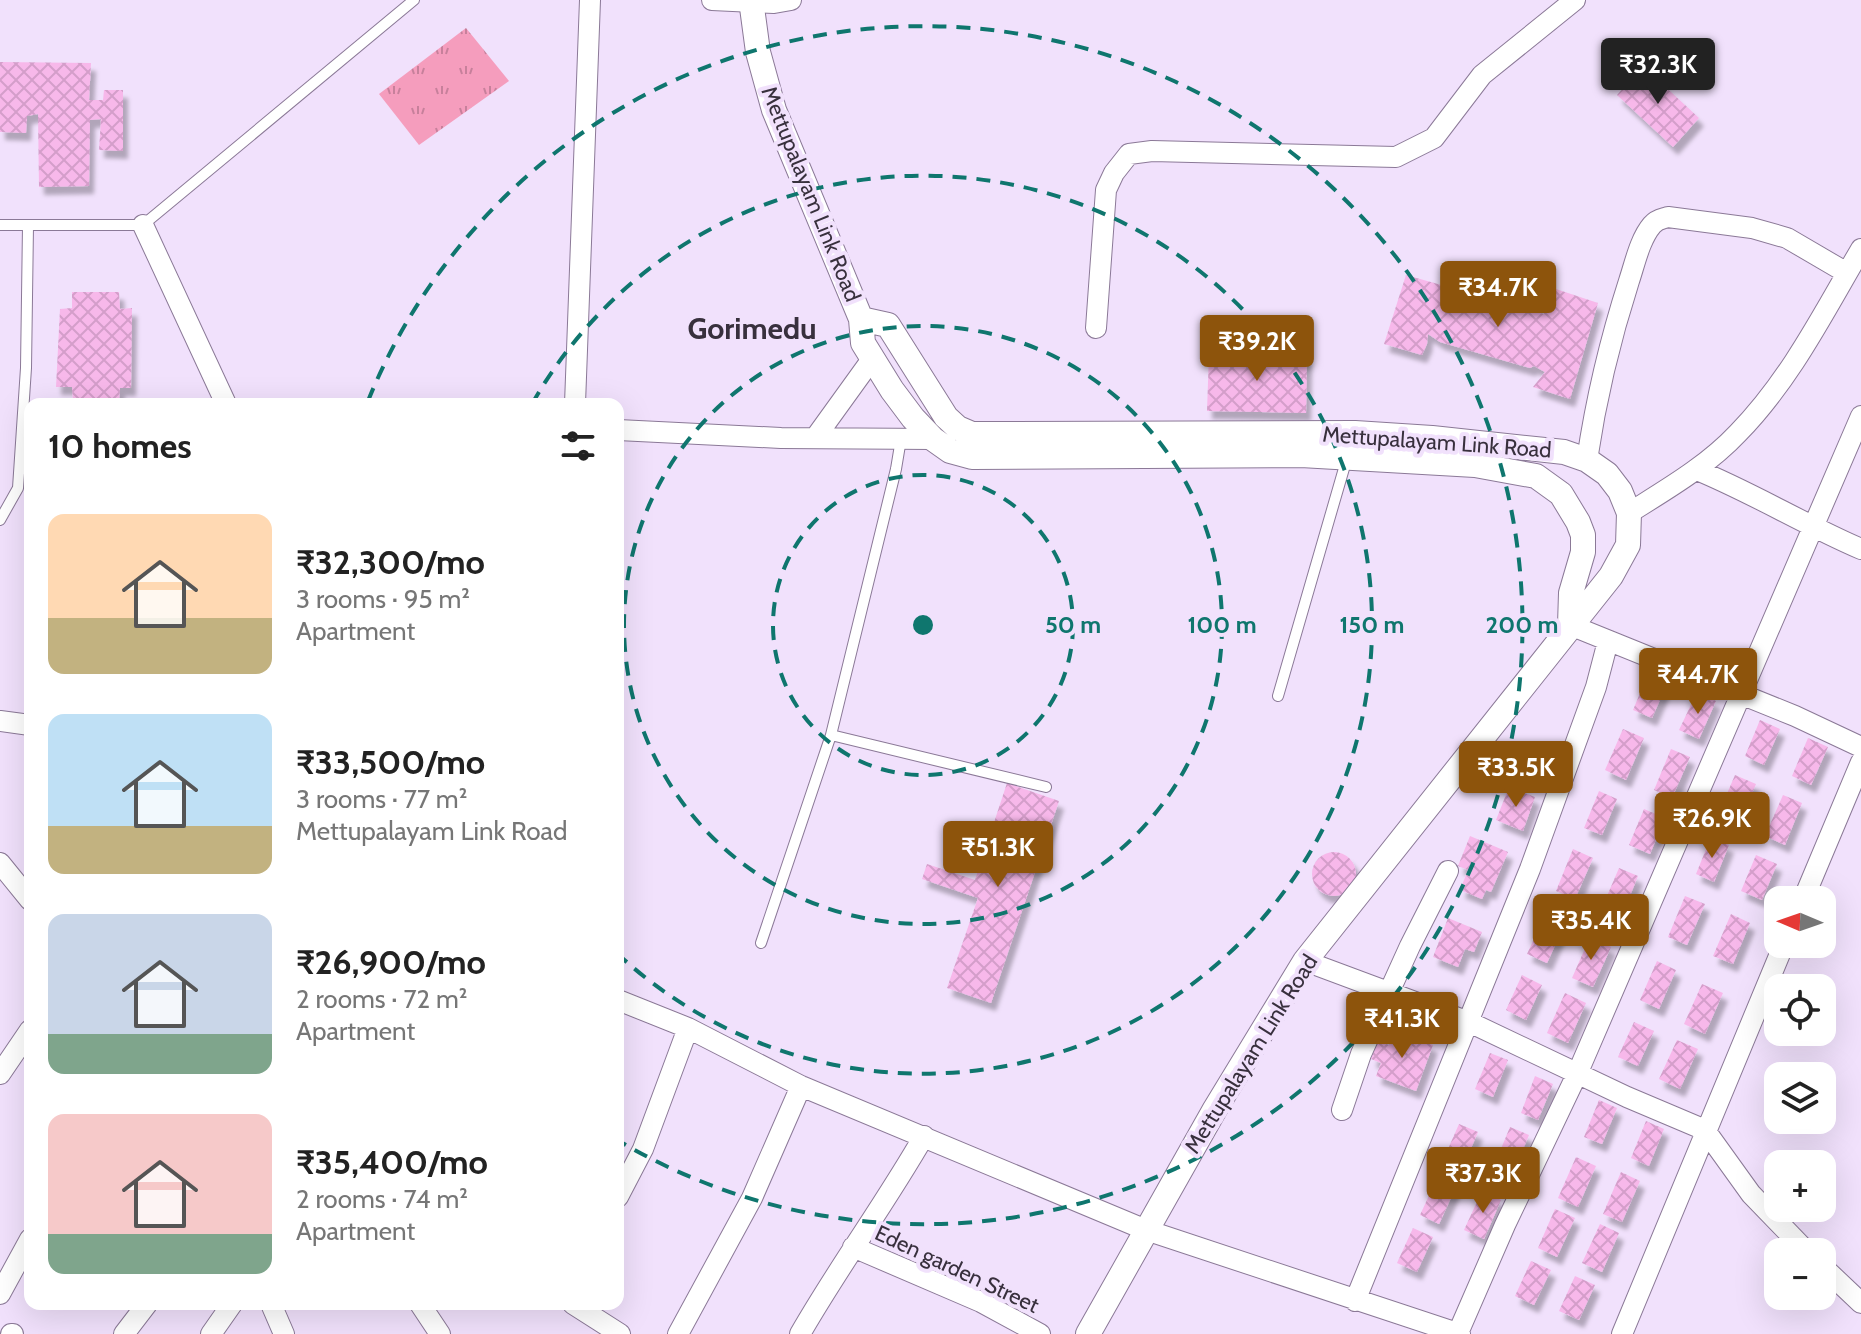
<!DOCTYPE html>
<html lang="en">
<head>
<meta charset="utf-8">
<style>
	:root { --surface:#fff; --page:#f2f2f2; --text:#222; --muted:#767676; --accent:#8d540c }
	body { margin:0; font-family:Cabin,sans-serif; background:var(--page); color:var(--text); height:100vh; display:flex; flex-direction:column; font-size:30px; white-space:nowrap }
	* { box-sizing:border-box; margin:0 }
	p { font-size:26px; color:var(--muted) }
	.icon { flex:none; width:44px; height:44px; fill:none; stroke:currentColor; stroke-width:2; stroke-linecap:round; stroke-linejoin:round }
	.map { position:relative; flex:1; overflow:hidden }
	.panel { position:absolute; left:24px; top:398px; width:600px; height:912px; display:flex; flex-direction:column; background:var(--surface); border-radius:16px; box-shadow:0 8px 32px #0002 }
	.panel>* { flex:none }
	.needle { width:52px; rotate:272deg }
	.controls { position:absolute; left:1764px; top:886px; display:grid; gap:16px }
	.controls a { display:grid; place-items:center; width:72px; height:72px; border-radius:16px; background:var(--surface); box-shadow:0 8px 32px #0002; font-size:40px }
	.price { position:absolute; translate:-50% -68px; padding:0 18px; border-radius:8px; background:var(--accent); color:#fff; font-size:26px; line-height:52px; filter:drop-shadow(0 2px 4px #0008) }
	.price::after { content:''; position:absolute; left:50%; top:48px; width:24px; height:18px; margin-left:-12px; background:inherit; clip-path:polygon(0 0,100% 0,50% 100%) }
	.price.on { background:#222; color:#fff }
	ul { padding:0; list-style:none }
	li { display:flex; align-items:center; gap:24px; height:200px; padding:0 24px }
	li span { display:grid; place-items:center; flex:none; width:224px; height:160px; border-radius:16px; color:#555 }
	li>.icon { margin-inline-start:auto }
	span .icon { width:96px; height:96px; fill:#fffc; stroke-width:1 }
	li b { font-size:34px }
	h2 { display:flex; justify-content:space-between; align-items:center; height:96px; padding:0 24px; font-size:34px }
	.map>svg:first-child { display:block }
	.park { fill:url(#park-tufts) }
	.building { fill:url(#building-cross-hatch); filter:url(#shadow) }
	.lines { fill:none; stroke-linecap:round; stroke-linejoin:round }
	.service-casing { stroke:#8b7997; stroke-width:12 }
	.minor-casing { stroke:#8b7997; stroke-width:22 }
	.tertiary-casing { stroke:#8b7997; stroke-width:26 }
	.service { stroke:#fff; stroke-width:10 }
	.minor { stroke:#fff; stroke-width:20 }
	.tertiary { stroke:#fff; stroke-width:24 }
	.ring { fill:none; stroke:#0f766e; stroke-width:4; stroke-dasharray:14 10 }
	.labels { text-anchor:middle; dominant-baseline:central; stroke-width:8; stroke-linejoin:round; paint-order:stroke }
	.street-label { font-size:22px; fill:#38303d; stroke:#f1e1fc }
	.district-label { font-size:30px; font-weight:bold; fill:#38303d; stroke:#f1e1fc }
	.centre { fill:#0f766e; stroke:#f1e1fc; stroke-width:4 }
	.ring-label { font-size:24px; text-anchor:middle; font-weight:bold; fill:#0f766e; stroke:#f1e1fc; stroke-width:8; stroke-linejoin:round; paint-order:stroke }
</style>
</head>
<body>
<div class="map">
<svg width="1861" height="1334" viewBox="0 0 1861 1334">
	<defs>
		<pattern id="park-tufts" width="24" height="20" patternUnits="userSpaceOnUse" patternTransform="scale(2)"><rect width="24" height="20" fill="#f59dbd"/><path d="M3 7l-1-3M5 7V3M7 7l1-3M15 17l-1-3M17 17v-4M19 17l1-3" fill="none" stroke="#c7809b"/></pattern>
		<pattern id="building-cross-hatch" width="8" height="8" patternUnits="userSpaceOnUse" patternTransform="scale(2)"><rect width="8" height="8" fill="#f7b8ea"/><path d="M0 0l8 8M0 8l8-8" fill="none" stroke="#d49eca"/></pattern>
		<filter id="shadow"><feDropShadow dx="5" dy="8" stdDeviation="2" flood-color="#0004"/></filter>
	</defs>
	<rect width="100%" height="100%" fill="#f1e1fc"/>
	<path class="park" d="M 466,28 L 509,81 L 419,145 L 379,94 Z"/>
	<path class="building" d="M 0,62 L 91,63 L 89,100 L 103,100 L 104,90 L 123,90 L 123,151 L 99,150 L 101,119 L 90,120 L 89,186 L 39,187 L 38,114 L 27,116 L 26,133 L 0,132 Z
		M 1643,66 L 1699,118 L 1673,147 L 1617,95 Z
		M 1406,275 L 1544,314 L 1544,306 L 1535,303 L 1541,284 L 1598,303 L 1570,399 L 1533,387 L 1545,372 L 1534,366 L 1530,368 L 1440,342 L 1428,334 L 1427,344 L 1422,355 L 1384,344 Z
		M 72,292 L 119,292 L 120,309 L 132,308 L 131,388 L 120,388 L 119,402 L 73,402 L 72,387 L 56,387 L 60,309 L 72,308 Z
		M 1209,353 L 1307,355 L 1306,413 L 1207,411 Z
		M 1648,674 L 1668,682 L 1652,718 L 1633,710 Z
		M 1697,692 L 1716,701 L 1699,739 L 1679,730 Z
		M 1760,720 L 1780,729 L 1764,765 L 1745,756 Z
		M 1623,729 L 1644,738 L 1626,780 L 1605,770 Z
		M 1808,738 L 1828,747 L 1811,785 L 1792,776 Z
		M 1671,749 L 1690,757 L 1672,798 L 1654,790 Z
		M 1735,775 L 1756,784 L 1738,826 L 1717,817 Z
		M 1007,783 L 1059,801 L 991,1003 L 947,988 L 978,898 L 922,879 L 927,864 L 975,880 Z
		M 1509,787 L 1535,797 L 1523,831 L 1496,820 Z
		M 1599,791 L 1617,799 L 1602,835 L 1584,828 Z
		M 1783,795 L 1802,803 L 1785,845 L 1765,836 Z
		M 1644,809 L 1665,818 L 1650,854 L 1629,845 Z
		M 1470,836 L 1508,852 L 1491,892 L 1486,890 L 1482,899 L 1460,890 L 1468,870 L 1458,866 Z
		M 1711,837 L 1729,845 L 1714,882 L 1696,874 Z
		M 1573,849 L 1593,858 L 1575,899 L 1556,891 Z
		M1312 874a22 22 0 1 1 44 0a22 22 0 1 1-44 0Z
		M 1756,855 L 1777,864 L 1762,900 L 1741,891 Z
		M 1619,868 L 1638,876 L 1621,918 L 1601,910 Z
		M 1685,896 L 1705,904 L 1687,945 L 1668,937 Z
		M 1731,914 L 1750,923 L 1733,964 L 1713,956 Z
		M 1545,915 L 1565,924 L 1547,963 L 1527,954 Z
		M 1448,918 L 1482,932 L 1474,952 L 1465,949 L 1458,967 L 1433,957 Z
		M 1590,937 L 1611,947 L 1593,987 L 1572,978 Z
		M 1657,961 L 1676,970 L 1659,1009 L 1640,1000 Z
		M 1522,975 L 1542,985 L 1526,1020 L 1506,1010 Z
		M 1702,984 L 1723,993 L 1705,1034 L 1684,1024 Z
		M 1565,993 L 1586,1003 L 1568,1043 L 1547,1033 Z
		M 1634,1022 L 1654,1031 L 1638,1066 L 1618,1057 Z
		M 1394,1030 L 1433,1045 L 1416,1091 L 1376,1076 L 1381,1063 L 1371,1059 L 1378,1041 L 1389,1045 Z
		M 1677,1040 L 1698,1049 L 1680,1089 L 1659,1079 Z
		M 1490,1053 L 1508,1060 L 1493,1097 L 1475,1089 Z
		M 1535,1076 L 1553,1084 L 1538,1120 L 1521,1113 Z
		M 1599,1100 L 1617,1108 L 1602,1144 L 1584,1137 Z
		M 1646,1121 L 1664,1129 L 1649,1166 L 1631,1158 Z
		M 1459,1124 L 1478,1132 L 1460,1174 L 1441,1165 Z
		M 1510,1127 L 1529,1135 L 1512,1176 L 1493,1168 Z
		M 1576,1157 L 1596,1166 L 1578,1207 L 1558,1198 Z
		M 1621,1172 L 1640,1181 L 1622,1222 L 1603,1214 Z
		M 1438,1176 L 1457,1185 L 1439,1224 L 1420,1215 Z
		M 1482,1191 L 1501,1200 L 1484,1239 L 1464,1230 Z
		M 1555,1209 L 1575,1218 L 1557,1257 L 1538,1248 Z
		M 1600,1224 L 1619,1233 L 1602,1272 L 1582,1263 Z
		M 1413,1228 L 1433,1237 L 1417,1272 L 1397,1263 Z
		M 1531,1261 L 1551,1270 L 1534,1305 L 1515,1296 Z
		M 1575,1276 L 1595,1285 L 1579,1320 L 1559,1311 Z"/>
	<g class="lines">
		<defs>
			<path id="service" d="M 0,225 L 143,225 L 414,0
				M 0,520 L 18,488 L 26,368 L 28,226
				M 1278,696 L 1347,458
				M 831,735 L 1046,787
				M 761,943 L 831,735 L 896,469 L 901,439"/>
			<path id="minor" d="M 712,0 L 774,3 L 791,0
				M 143,225 L 226,404
				M 1096,328 L 1106,190 L 1114,173 L 1129,154 L 1152,151 L 1396,157 L 1434,138 L 1482,75 L 1575,0
				M 575,404 L 590,0
				M 618,430 L 781,438 L 933,439
				M 815,438 L 872,359
				M 1587,460 C 1596,399 1610,340 1629,281 C 1635,263 1640,239 1652,225 C 1657,219 1662,219 1668,217 L 1752,228 L 1787,238 L 1847,273
				M 1697,470 C 1753,493 1805,525 1861,549
				M 1629,513 C 1667,489 1707,466 1738,433 C 1790,380 1824,312 1861,249
				M 1570,625 L 1795,716 L 1861,747
				M 0,721 L 30,725
				M 0,863 L 30,900
				M 1803,900 L 1861,762
				M 1305,961 L 1469,1022 L 1627,1097 L 1705,1130 L 1751,1194 L 1807,1252
				M 618,1000 L 688,1028 L 801,1086 L 1146,1230 L 1460,1334
				M 0,1074 L 30,1030
				M 1342,1110 L 1361,1054 L 1410,946 L 1448,871
				M 618,1197 L 643,1149 L 688,1028
				M 853,1247 L 981,1302 L 1040,1334
				M 1822,1266 L 1861,1303
				M 0,1294 L 30,1239
				M 1355,1301 L 1530,869 L 1596,687 L 1608,641
				M 271,1304 L 284,1334
				M 420,1304 L 440,1334
				M 573,1304 L 620,1334
				M 1458,1333 L 1505,1225 L 1578,1072 L 1861,416
				M 11,1334 L 13,1334
				M 124,1334 L 147,1304
				M 211,1334 L 232,1304
				M 678,1334 L 752,1198 L 801,1086
				M 800,1334 C 839,1266 885,1204 924,1136
				M 1622,1334 L 1784,944"/>
			<path id="tertiary" d="M 751,0 L 758,52 L 774,110 L 861,319 L 863,343 L 892,390 L 913,418 L 933,439 L 950,451 L 972,457 L 1301,455 L 1475,465 L 1536,476 L 1561,494 L 1578,522 L 1583,535 L 1583,552 L 1571,593 L 1570,625
				M 861,319 L 888,325 L 946,417 L 958,428 L 972,434 L 1355,433 L 1432,438 L 1564,452 L 1587,460 L 1607,474 L 1620,491 L 1629,513 L 1628,545 L 1611,576 L 1305,961 L 1215,1109 L 1088,1334"/>
		</defs>
		<use href="#service" class="service-casing"/>
		<use href="#minor" class="minor-casing"/>
		<use href="#tertiary" class="tertiary-casing"/>
		<use href="#service" class="service"/>
		<use href="#minor" class="minor"/>
		<use href="#tertiary" class="tertiary"/>
	</g>
	<g class="ring">
		<circle cx="923" cy="625" r="150"/>
		<circle cx="923" cy="625" r="299"/>
		<path d="M532 404A449 449 0 1 1 620 956"/>
		<path d="M368 401A599 599 0 1 1 619 1141"/>
	</g>
	<g class="labels">
		<g class="street-label">
			<text transform="translate(811 194) rotate(68)">Mettupalayam Link Road</text>
			<text transform="translate(1437 442) rotate(4)">Mettupalayam Link Road</text>
			<text transform="translate(1251 1054) rotate(-58)">Mettupalayam Link Road</text>
			<text transform="translate(957 1269) rotate(25)">Eden garden Street</text>
		</g>
		<g class="district-label">
			<text x="752" y="328">Gorimedu</text>
		</g>
	</g>
	<circle cx="923" cy="625" r="12" class="centre"/>
	<g class="ring-label">
		<text x="1073" y="633">50 m</text>
		<text x="1222" y="633">100 m</text>
		<text x="1372" y="633">150 m</text>
		<text x="1522" y="633">200 m</text>
	</g>
</svg>
<div class="controls">
<a><svg class="needle" viewBox="-14 -14 28 28"><path d="M0-13l5 13h-10z" fill="#e53935"/><path d="M0 13l5-13h-10z" fill="#767676"/></svg></a>
<a><svg class="icon" aria-label="locate" viewBox="0 0 24 24"><circle cx="12" cy="12" r="6"/><path d="M12 2v4M12 18v4M2 12h4M18 12h4"/></svg></a>
<a><svg class="icon" aria-label="layers" viewBox="0 0 24 24"><path d="M12 4l9 5-9 5-9-5zM3 14l9 5 9-5"/></svg></a>
<a>+</a>
<a>−</a>
</div>
<b class="price on" style="left:1658px;top:106px">₹32.3K</b>
<b class="price" style="left:1498px;top:329px">₹34.7K</b>
<b class="price" style="left:1257px;top:383px">₹39.2K</b>
<b class="price" style="left:1698px;top:716px">₹44.7K</b>
<b class="price" style="left:1516px;top:809px">₹33.5K</b>
<b class="price" style="left:1712px;top:860px">₹26.9K</b>
<b class="price" style="left:998px;top:889px">₹51.3K</b>
<b class="price" style="left:1591px;top:962px">₹35.4K</b>
<b class="price" style="left:1402px;top:1060px">₹41.3K</b>
<b class="price" style="left:1483px;top:1215px">₹37.3K</b>
<section class="panel">
<h2>10 homes<svg class="icon" aria-label="filters" viewBox="0 0 24 24"><path d="M4 7h16M4 17h16"/><circle cx="9" cy="7" r="2"/><circle cx="15" cy="17" r="2"/></svg></h2>
<ul>
<li><span style="background:linear-gradient(#ffd9b3 65%,#c2b280 0)"><svg class="icon" aria-label="home" viewBox="0 0 24 24"><path d="M3 11l9-7 9 7M6 9v11h12V9"/></svg></span><div><b>₹32,300/mo</b><p>3 rooms · 95 m²</p><p>Apartment</p></div></li>
<li><span style="background:linear-gradient(#bfe0f5 70%,#c2b280 0)"><svg class="icon" aria-label="home" viewBox="0 0 24 24"><path d="M3 11l9-7 9 7M6 9v11h12V9"/></svg></span><div><b>₹33,500/mo</b><p>3 rooms · 77 m²</p><p>Mettupalayam Link Road</p></div></li>
<li><span style="background:linear-gradient(#c9d6e8 75%,#7fa58c 0)"><svg class="icon" aria-label="home" viewBox="0 0 24 24"><path d="M3 11l9-7 9 7M6 9v11h12V9"/></svg></span><div><b>₹26,900/mo</b><p>2 rooms · 72 m²</p><p>Apartment</p></div></li>
<li><span style="background:linear-gradient(#f6c9c9 75%,#7fa58c 0)"><svg class="icon" aria-label="home" viewBox="0 0 24 24"><path d="M3 11l9-7 9 7M6 9v11h12V9"/></svg></span><div><b>₹35,400/mo</b><p>2 rooms · 74 m²</p><p>Apartment</p></div></li>
</ul>
</section>
</div>
</body>
</html>
